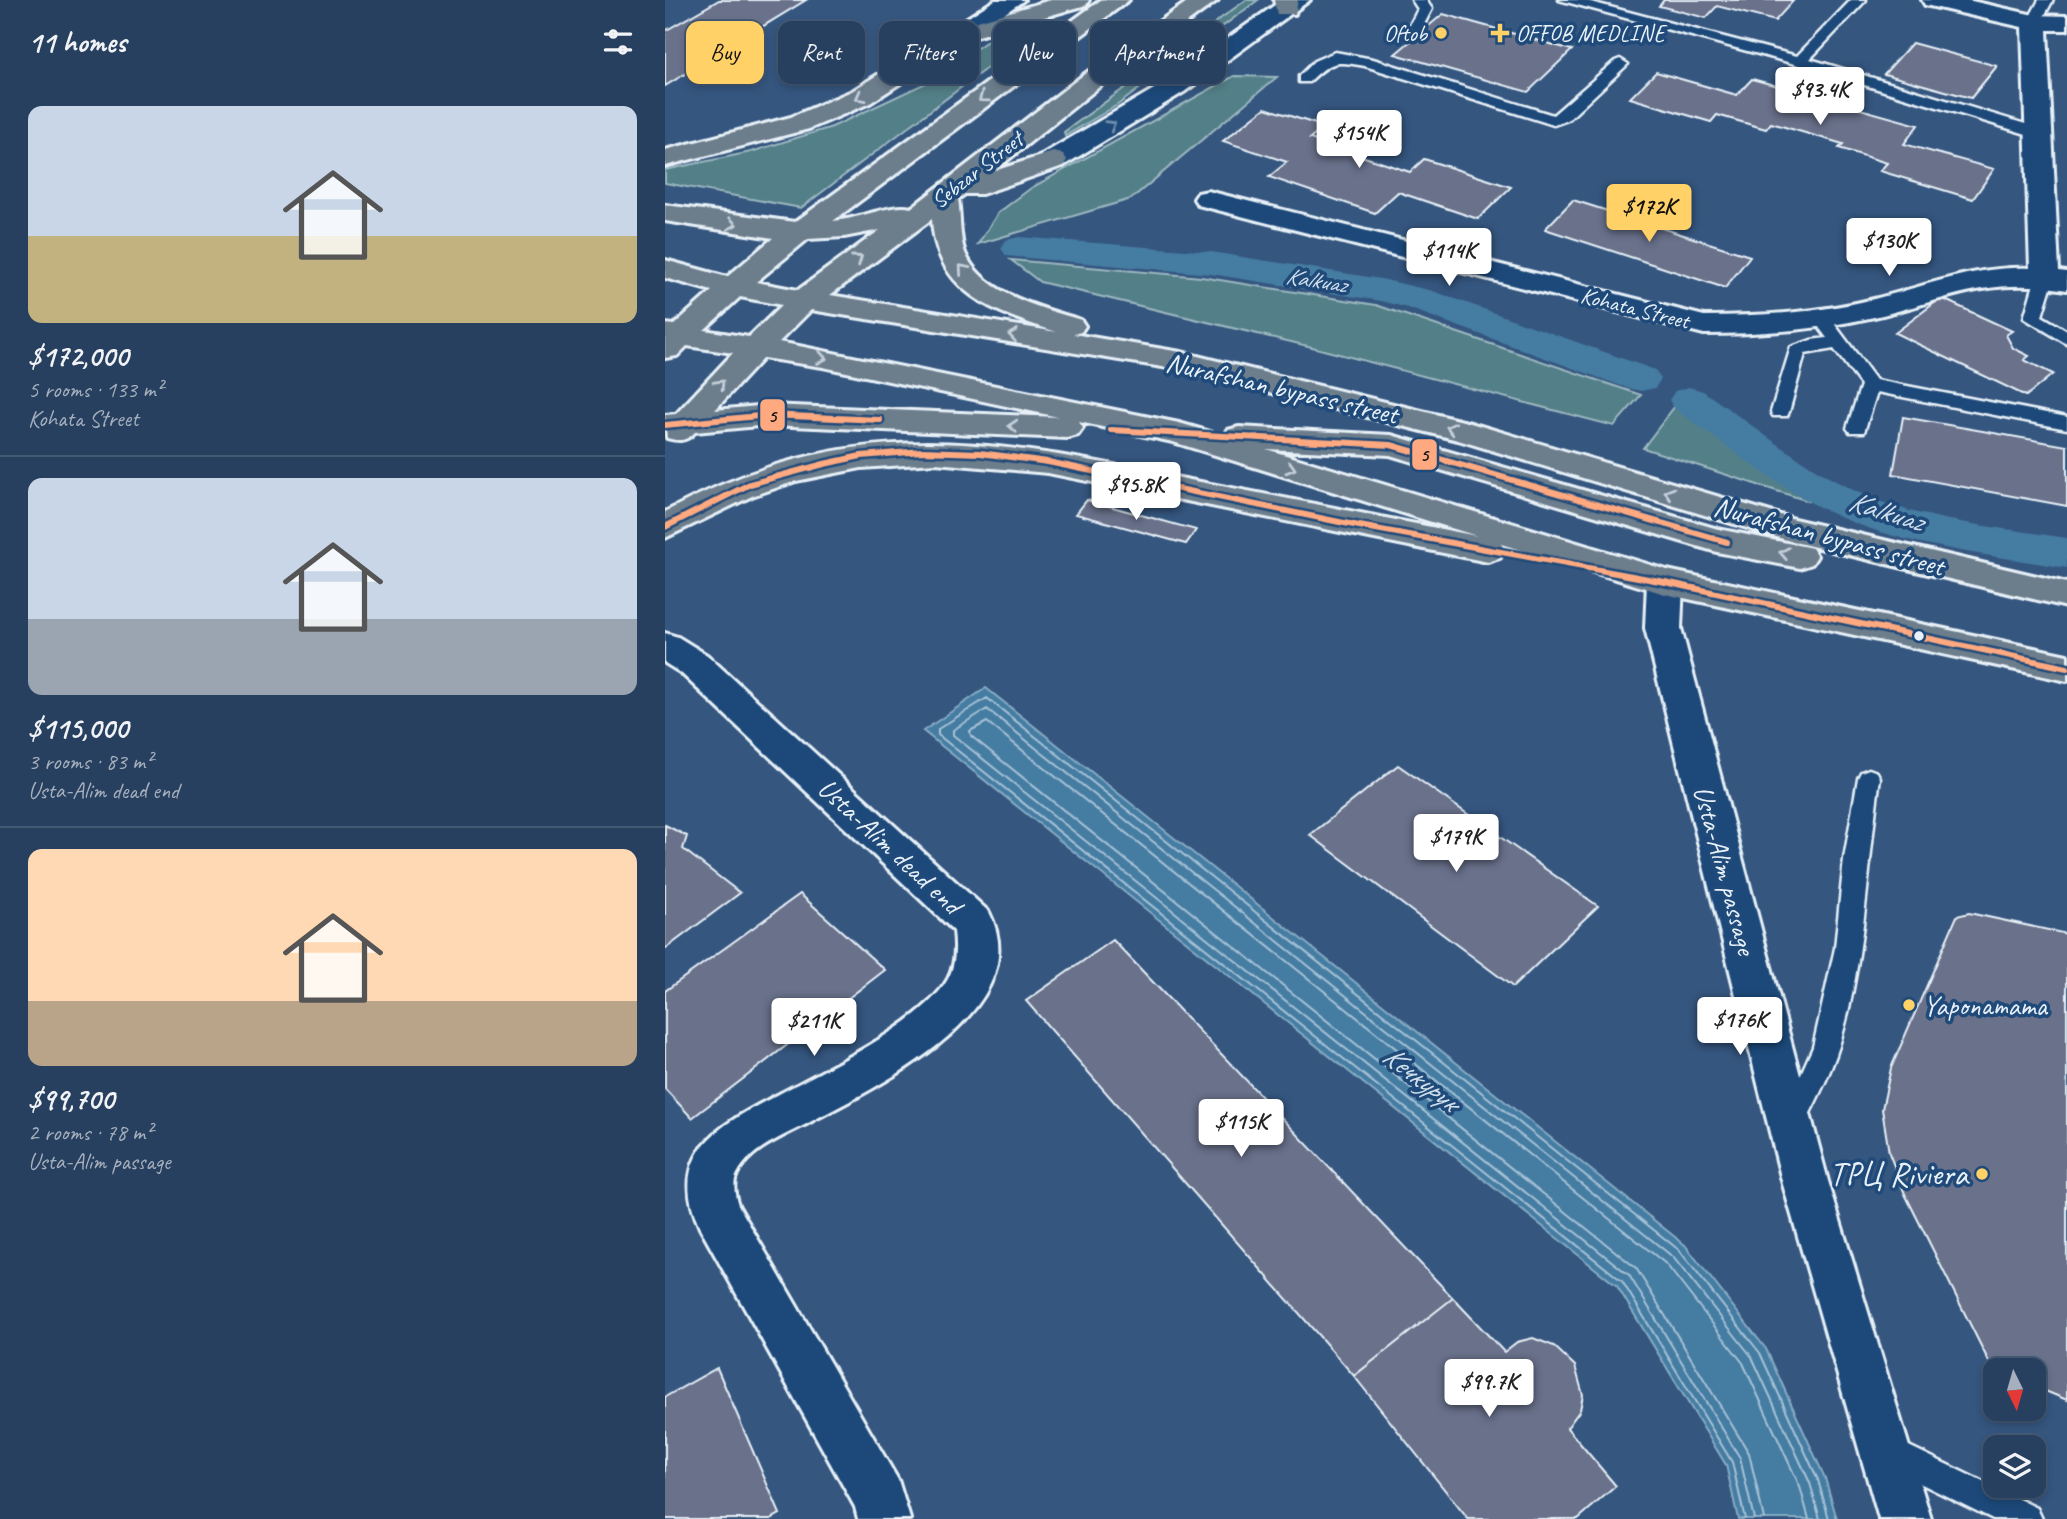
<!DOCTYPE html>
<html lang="en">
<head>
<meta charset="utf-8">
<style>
	:root { --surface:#28405f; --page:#304765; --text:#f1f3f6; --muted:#a5afbd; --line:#445974; --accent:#ffd166 }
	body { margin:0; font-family:Caveat,sans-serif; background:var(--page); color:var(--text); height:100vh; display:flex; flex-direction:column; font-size:26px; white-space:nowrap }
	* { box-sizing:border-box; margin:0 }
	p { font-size:23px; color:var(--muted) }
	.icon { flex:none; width:38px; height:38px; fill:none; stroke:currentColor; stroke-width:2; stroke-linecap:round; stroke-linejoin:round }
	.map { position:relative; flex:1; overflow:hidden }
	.panel { display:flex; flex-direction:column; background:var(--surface); width:665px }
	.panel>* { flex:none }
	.guide { position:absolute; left:21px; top:21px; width:665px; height:63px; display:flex; gap:14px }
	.needle { width:46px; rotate:175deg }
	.controls { position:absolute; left:1318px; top:1358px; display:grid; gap:14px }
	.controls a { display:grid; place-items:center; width:63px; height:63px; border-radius:14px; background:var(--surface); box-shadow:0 4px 10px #0003,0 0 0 2px var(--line); font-size:35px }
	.price { position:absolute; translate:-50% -60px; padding:0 16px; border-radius:7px; background:#fff; color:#222; font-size:23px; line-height:46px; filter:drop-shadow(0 2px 4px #0008) }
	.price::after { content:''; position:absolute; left:50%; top:42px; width:21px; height:16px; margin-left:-10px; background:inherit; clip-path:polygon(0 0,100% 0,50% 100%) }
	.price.active { background:var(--accent); color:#111 }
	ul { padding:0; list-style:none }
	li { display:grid; align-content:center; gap:14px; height:371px; padding:0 28px }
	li+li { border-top:2px solid var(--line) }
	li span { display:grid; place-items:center; height:217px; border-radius:14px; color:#555 }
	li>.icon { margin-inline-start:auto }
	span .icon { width:126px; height:126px; fill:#fffc; stroke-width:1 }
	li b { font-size:30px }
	h2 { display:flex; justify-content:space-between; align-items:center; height:84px; padding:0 28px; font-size:30px }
	.chip { padding:0 24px; border-radius:14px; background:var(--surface); box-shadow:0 4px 10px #0003,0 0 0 2px var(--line); font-size:24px; line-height:63px }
	.chip.active { background:var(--accent); color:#111 }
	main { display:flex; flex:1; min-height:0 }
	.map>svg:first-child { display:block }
	.green { fill:#527f88; stroke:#9db8c0; stroke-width:2 }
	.water { fill:#457ca2; stroke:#86abc4; stroke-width:2 }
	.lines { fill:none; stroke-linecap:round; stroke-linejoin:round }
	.shore { stroke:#a7c2d6; stroke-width:2 }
	.canal { fill:#457ca2; fill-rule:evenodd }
	.building { fill:#69718b; stroke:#e8f1f8; stroke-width:2 }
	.service-casing { stroke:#e8f1f8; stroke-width:5 }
	.minor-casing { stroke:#e8f1f8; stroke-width:6 }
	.tertiary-casing { stroke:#e8f1f8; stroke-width:6 }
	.primary-casing { stroke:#e8f1f8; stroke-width:6 }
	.service { fill:#1f4a7a; fill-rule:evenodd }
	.minor { fill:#1f4a7a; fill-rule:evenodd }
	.tertiary { fill:#1f4a7a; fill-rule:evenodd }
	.primary { fill:#6c7d8c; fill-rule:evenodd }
	.bus-1-casing { stroke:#1f4a7a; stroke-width:11 }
	.bus-1 { stroke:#ffa980; stroke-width:6 }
	.oneway { stroke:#c3ced8 }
	.oneway2 { stroke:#6f8dac }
	.poi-dot { fill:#ffd166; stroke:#1f4a7a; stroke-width:2.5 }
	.bus-dot { fill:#e8f1f8; stroke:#1f4a7a; stroke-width:2.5 }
	.labels { text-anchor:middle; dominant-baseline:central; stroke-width:7; stroke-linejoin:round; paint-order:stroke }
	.far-poi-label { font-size:23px; fill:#e8f1f8; stroke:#1f4a7a; text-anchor:end }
	.far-street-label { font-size:23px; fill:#e8f1f8; stroke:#1f4a7a }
	.far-water-label { font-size:24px; font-style:italic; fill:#d0dfeb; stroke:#1f4a7a }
	.street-label { font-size:28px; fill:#e8f1f8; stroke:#1f4a7a }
	.poi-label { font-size:28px; fill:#e8f1f8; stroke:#1f4a7a; text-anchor:start }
	.water-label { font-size:30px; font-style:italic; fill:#d0dfeb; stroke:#1f4a7a }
	.near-poi-label { font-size:33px; fill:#e8f1f8; stroke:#1f4a7a; text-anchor:end }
	.line-badge { stroke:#1f4a7a; stroke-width:2.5 }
	.pale-badge-label { font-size:19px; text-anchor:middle; font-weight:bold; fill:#111 }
</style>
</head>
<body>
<main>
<section class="panel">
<h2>11 homes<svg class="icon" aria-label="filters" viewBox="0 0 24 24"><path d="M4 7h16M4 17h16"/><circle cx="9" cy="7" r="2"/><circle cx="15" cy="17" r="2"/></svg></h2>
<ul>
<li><span style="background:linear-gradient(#c9d6e8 60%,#c2b280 0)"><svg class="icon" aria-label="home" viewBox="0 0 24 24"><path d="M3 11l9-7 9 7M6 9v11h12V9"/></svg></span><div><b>$172,000</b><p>5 rooms · 133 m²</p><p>Kohata Street</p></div></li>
<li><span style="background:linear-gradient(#c9d6e8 65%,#9aa5b1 0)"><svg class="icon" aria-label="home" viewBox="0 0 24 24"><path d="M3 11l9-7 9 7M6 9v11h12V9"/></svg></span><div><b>$115,000</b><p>3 rooms · 83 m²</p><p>Usta-Alim dead end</p></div></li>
<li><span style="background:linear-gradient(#ffd9b3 70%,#b9a48a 0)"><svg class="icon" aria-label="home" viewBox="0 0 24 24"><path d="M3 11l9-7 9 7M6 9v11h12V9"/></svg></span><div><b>$99,700</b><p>2 rooms · 78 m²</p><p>Usta-Alim passage</p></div></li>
</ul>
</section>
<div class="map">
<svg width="1402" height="1519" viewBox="0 0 1402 1519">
	<rect width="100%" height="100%" fill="#35567f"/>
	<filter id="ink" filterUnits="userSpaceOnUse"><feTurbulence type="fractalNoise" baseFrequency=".0143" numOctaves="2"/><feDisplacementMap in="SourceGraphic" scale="14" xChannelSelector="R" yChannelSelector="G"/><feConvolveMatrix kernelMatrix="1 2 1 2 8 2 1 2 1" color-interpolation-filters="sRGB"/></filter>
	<g filter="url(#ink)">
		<path class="green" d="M 581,0 L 593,0 L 454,104 L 400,136 L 399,132 Z
			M 391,16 L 136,208 L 0,183 L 0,170 L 86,152 L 167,127 L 261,83 L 334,33 Z
			M 569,76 L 612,77 L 466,199 L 313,244 L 333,213 L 366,188 Z
			M 346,260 L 536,277 L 711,305 L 976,395 L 949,426 L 647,347 L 375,282 Z
			M 1010,406 L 1032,414 L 1151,493 L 1143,501 L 978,448 Z"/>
		<path class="water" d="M 321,688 L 1020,1245 L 1101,1349 L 1160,1478 L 1172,1519 L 1073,1519 L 1061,1465 L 952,1286 L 258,731 Z"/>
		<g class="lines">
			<path class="shore" d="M 1080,1519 L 1067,1462 L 957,1281 L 273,735 L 273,729 L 322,698 L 1014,1250 L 1095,1353 L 1153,1480 L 1164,1519
				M 1089,1519 L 1075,1458 L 964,1275 L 288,735 L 288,730 L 322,709 L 1008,1257 L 1087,1357 L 1145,1483 L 1155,1519
				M 1099,1519 L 1084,1453 L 971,1268 L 306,736 L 305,731 L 322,722 L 1001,1264 L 1078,1363 L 1135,1487 L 1144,1519"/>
			<path class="canal" d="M 354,237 L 546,252 L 716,279 L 768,291 L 990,370 L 996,379 L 990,388 L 976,391 L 962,388 L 743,308 L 716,301 L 546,274 L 341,256 L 336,248 L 341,240 Z
				M 1024,387 L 1038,391 C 1094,429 1150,477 1214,501 C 1274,523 1340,528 1402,538 L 1402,568 C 1322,554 1233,547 1160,510 C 1106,483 1059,443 1010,409 L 1004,400 L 1010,391 Z"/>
		</g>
		<path class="building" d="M 54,0 L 141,0 L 0,86 L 0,31 Z
			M 999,0 L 998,0 L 1129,0 L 1110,21 L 1052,6 L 1041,18 L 994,6 Z
			M 778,14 L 907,50 L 863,92 L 730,54 Z
			M 1247,43 L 1332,66 L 1306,98 L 1219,74 Z
			M 991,72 L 1072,95 L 1087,79 L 1253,125 L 1239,144 L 1329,169 L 1308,199 L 1215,171 L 1222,163 L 1174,148 L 1178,144 L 1106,123 L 1101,129 L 1052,115 L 1046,122 L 965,98 Z
			M 600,108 L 660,127 L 645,139 L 745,172 L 759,159 L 846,187 L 813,219 L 733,192 L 710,213 L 604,177 L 622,162 L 558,141 Z
			M 908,200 L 1085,256 L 1060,288 L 880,229 Z
			M 1276,298 L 1347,331 L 1341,335 L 1348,348 L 1364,356 L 1359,360 L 1388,374 L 1361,396 L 1230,333 Z
			M 1238,417 L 1402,446 L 1402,506 L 1228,474 Z
			M 422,500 L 531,530 L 521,544 L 411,514 Z
			M 733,765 L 933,906 L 848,987 L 645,835 Z
			M 0,825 L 22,836 L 18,849 L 75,893 L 0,949 Z
			M 135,894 L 220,970 L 27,1118 L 0,1089 L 0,991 Z
			M 1304,913 L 1402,934 L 1402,1400 L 1368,1386 L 1368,1370 L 1327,1368 L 1240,1194 L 1224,1153 L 1217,1109 L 1226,1068 L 1292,916 Z
			M 448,940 L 788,1298 L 689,1376 L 361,1001 Z
			M 788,1298 L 839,1352 L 852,1342 L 868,1338 L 889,1346 L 910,1366 L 918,1395 L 915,1410 L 902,1428 L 951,1486 L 913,1519 L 803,1519 L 689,1376 Z
			M 52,1368 L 115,1514 L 106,1519 L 0,1519 L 0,1397 Z"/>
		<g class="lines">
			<defs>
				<path id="service" d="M 747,0 L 761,0 L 767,9 L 756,30 L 751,31 L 744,27 L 753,9 Z
					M 894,0 L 918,0 L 1132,56 L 1186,0 L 1201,0 L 1145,59 L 1380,130 L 1382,133 L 1374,138 L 1368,136 L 1130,64 Z
					M 1374,0 L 1388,0 L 1374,25 L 1364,25 L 1362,22 Z
					M 670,52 L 708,59 L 888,115 L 950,61 L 955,59 L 963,64 L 903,120 L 889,125 L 700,66 C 670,61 667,60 644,82 L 634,82 L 634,76 L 649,61 Z
					M 1380,272 L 1389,277 L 1377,316 L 1402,331 L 1402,344 L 1359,318 L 1371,277 Z
					M 1156,313 L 1162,314 L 1211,380 L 1402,417 L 1402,429 L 1212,392 L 1199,432 L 1185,432 L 1182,428 L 1196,385 L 1169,349 L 1140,354 L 1124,412 L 1122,416 L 1108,416 L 1106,412 L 1126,347 L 1146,340 L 1162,338 L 1147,318 Z
					M 1204,769 L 1212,772 L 1215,778 C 1202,865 1200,963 1174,1046 C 1165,1075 1150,1103 1137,1129 L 1128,1133 L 1119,1129 L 1115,1121 L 1148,1047 L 1170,948 L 1179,859 L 1193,778 L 1196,772 Z
					M 1221,1435 L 1372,1508 L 1377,1519 L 1328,1519 L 1210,1461 L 1206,1450 L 1210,1439 Z"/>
				<path id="minor" d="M 1257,0 L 1302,0 L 1369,15 L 1402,16 L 1402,30 L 1382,30 L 1394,271 L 1402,272 L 1402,290 C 1321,276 1283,300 1209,317 C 1153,330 1096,334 1039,334 L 533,205 L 529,199 L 533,193 L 543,191 L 1039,316 C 1096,316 1153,313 1209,299 C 1262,286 1309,266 1365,268 L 1357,27 L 1260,5 Z
					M 1000,570 L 1012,573 L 1018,582 L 1016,628 L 1163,1181 L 1266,1519 L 1214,1519 L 1117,1181 L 980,628 L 982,582 L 988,573 Z
					M 0,633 L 13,637 L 42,655 L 324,912 C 374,1010 211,1087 145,1122 C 121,1135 85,1148 72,1174 C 67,1183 70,1196 73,1205 L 233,1480 L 245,1519 L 193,1519 L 190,1507 L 35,1228 C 0,1151 57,1124 116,1093 C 161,1069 259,1023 283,979 C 291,964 291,947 289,931 L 16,673 L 0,663 Z"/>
				<path id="tertiary" d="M 330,0 L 359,0 L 303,39 L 285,39 L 282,34 L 285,29 Z
					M 617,0 L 645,0 L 519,92 L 398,166 L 378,166 L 374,160 L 378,154 L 501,82 Z"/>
				<path id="primary" d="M 386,0 L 424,0 L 421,5 L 303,39 L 205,103 L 144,129 L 0,166 L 0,150 L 126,117 L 187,91 L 285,29 Z
					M 436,0 L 464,0 L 168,221 C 191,220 227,203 246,208 L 421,73 L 525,0 L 553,0 L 439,83 L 329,171 L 388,152 L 398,154 L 402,160 L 398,166 L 317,194 L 300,194 L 293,199 C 296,217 294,237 300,253 C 318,295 378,308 416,320 L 420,326 L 416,332 L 408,334 L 516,352 L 802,422 L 1129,519 L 1402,583 L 1402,607 L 1125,541 L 793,440 L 516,370 L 146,310 L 114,342 L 514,423 L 559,436 L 563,430 L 574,427 L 726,435 L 1053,529 L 1147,548 L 1152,556 L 1147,564 L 1135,568 L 1052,552 L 725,455 L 601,449 L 1002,570 L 1402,655 L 1402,681 L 1000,594 L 836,544 L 840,550 L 835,558 L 823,562 L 383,473 L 270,463 L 196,468 L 131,481 L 87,496 L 0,538 L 0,512 C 188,411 327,440 525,480 C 621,498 716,517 812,536 L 508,442 L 414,422 L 418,428 L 413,435 L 402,438 L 104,425 L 30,432 C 21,442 13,441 2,438 L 0,415 L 11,414 L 68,353 L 22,346 L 12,356 L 0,358 L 0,324 L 9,325 L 47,291 L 0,278 L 0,260 L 62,277 L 108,238 L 0,221 L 0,205 L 130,222 ZM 267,219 C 271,294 330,312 392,332 L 165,295 ZM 215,230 L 133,290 L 91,282 L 143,239 L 179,237 ZM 75,297 L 117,305 L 84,337 L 39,330 ZM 98,358 L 158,367 L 393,417 L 104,405 L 50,410 Z
					M 609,0 L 633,0 L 630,14 L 612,14 Z"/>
			</defs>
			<use href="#service" class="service-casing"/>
			<use href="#minor" class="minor-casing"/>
			<use href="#tertiary" class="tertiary-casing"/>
			<use href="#primary" class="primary-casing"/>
			<use href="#service" class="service"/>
			<use href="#minor" class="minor"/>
			<use href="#tertiary" class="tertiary"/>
			<use href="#primary" class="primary"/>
			<defs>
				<path id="bus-1" d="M 0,425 L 104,415 L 215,420
					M 446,430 L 726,445 L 1062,542
					M 0,527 L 85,484 L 159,464 L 196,456 L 257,451 L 315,453 L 383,462 L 689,525 L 1000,582 L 1402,668"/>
			</defs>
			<use href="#bus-1" class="bus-1-casing"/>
			<use href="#bus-1" class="bus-1"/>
		</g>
		<defs><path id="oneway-chevron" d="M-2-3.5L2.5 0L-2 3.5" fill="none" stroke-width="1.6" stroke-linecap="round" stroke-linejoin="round" transform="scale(1.75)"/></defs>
		<g class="oneway">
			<use href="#oneway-chevron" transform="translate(195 97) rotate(151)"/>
			<use href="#oneway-chevron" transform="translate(318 98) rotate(144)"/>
			<use href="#oneway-chevron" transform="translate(67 224) rotate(9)"/>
			<use href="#oneway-chevron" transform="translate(193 259) rotate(-35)"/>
			<use href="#oneway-chevron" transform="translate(298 269) rotate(-131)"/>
			<use href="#oneway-chevron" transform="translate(348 335) rotate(-171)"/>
			<use href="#oneway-chevron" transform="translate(157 358) rotate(10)"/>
			<use href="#oneway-chevron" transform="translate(55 384) rotate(-47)"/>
			<use href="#oneway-chevron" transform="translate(348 426) rotate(-177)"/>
			<use href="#oneway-chevron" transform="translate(786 428) rotate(-166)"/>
			<use href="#oneway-chevron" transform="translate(626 468) rotate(17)"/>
			<use href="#oneway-chevron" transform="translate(1004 493) rotate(-163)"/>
			<use href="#oneway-chevron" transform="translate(1119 553) rotate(-169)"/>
		</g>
		<use class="oneway2" href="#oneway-chevron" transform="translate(446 125) rotate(-31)"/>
	</g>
	<g class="poi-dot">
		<circle cx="776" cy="33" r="7"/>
		<path d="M831.5 22.5h7v7h7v7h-7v7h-7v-7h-7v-7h7z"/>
		<circle cx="1244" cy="1005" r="7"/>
		<circle cx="1317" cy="1174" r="7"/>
	</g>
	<circle class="bus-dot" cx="1254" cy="636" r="6"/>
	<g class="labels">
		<g class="far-poi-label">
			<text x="762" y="33">Oftob</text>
			<text x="851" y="33" text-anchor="start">OFFOB MEDLINE</text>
		</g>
		<g class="far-street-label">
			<text transform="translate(312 170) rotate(-38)">Sebzar Street</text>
			<text transform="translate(970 308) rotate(14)">Kohata Street</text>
		</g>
		<g class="far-water-label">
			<text transform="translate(651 280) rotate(9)">Kalkuaz</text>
		</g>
		<g class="street-label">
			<text transform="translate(617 388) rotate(13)">Nurafshan bypass street</text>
			<text transform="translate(1164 536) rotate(15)">Nurafshan bypass street</text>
			<text transform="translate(225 846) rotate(43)">Usta-Alim dead end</text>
			<text transform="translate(1060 870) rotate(75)">Usta-Alim passage</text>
		</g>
		<g class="poi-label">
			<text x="1258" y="1005">Yaponamama</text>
		</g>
		<g class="water-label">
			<text transform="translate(1221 511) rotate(17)">Kalkuaz</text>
			<text transform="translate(756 1078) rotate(38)">Кечкурук</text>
		</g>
		<g class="near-poi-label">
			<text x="1303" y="1174">ТРЦ Riviera</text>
		</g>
	</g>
	<g class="line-badge">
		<rect x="94" y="398" width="27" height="34" rx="7" fill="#ffa980"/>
		<rect x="746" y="438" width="27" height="33" rx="7" fill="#ffa980"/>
	</g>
	<g class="pale-badge-label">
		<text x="107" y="422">5</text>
		<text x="759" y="461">5</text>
	</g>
</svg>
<div class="controls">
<a><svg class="needle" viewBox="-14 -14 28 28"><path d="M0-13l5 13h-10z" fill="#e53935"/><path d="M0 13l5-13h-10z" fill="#a5afbd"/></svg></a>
<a><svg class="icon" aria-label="layers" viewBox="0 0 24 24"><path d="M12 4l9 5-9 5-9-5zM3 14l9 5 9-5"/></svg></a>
</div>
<b class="price" style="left:1155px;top:127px">$93.4K</b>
<b class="price" style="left:694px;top:170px">$154K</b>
<b class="price active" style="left:984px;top:244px">$172K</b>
<b class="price" style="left:1224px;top:278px">$130K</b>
<b class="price" style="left:784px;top:288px">$114K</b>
<b class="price" style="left:471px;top:522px">$95.8K</b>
<b class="price" style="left:791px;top:874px">$179K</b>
<b class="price" style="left:1075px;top:1057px">$176K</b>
<b class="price" style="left:149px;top:1058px">$211K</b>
<b class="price" style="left:576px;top:1159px">$115K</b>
<b class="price" style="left:824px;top:1419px">$99.7K</b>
<div class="guide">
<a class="chip active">Buy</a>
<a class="chip">Rent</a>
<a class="chip">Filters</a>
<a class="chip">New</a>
<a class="chip">Apartment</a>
</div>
</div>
</main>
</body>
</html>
